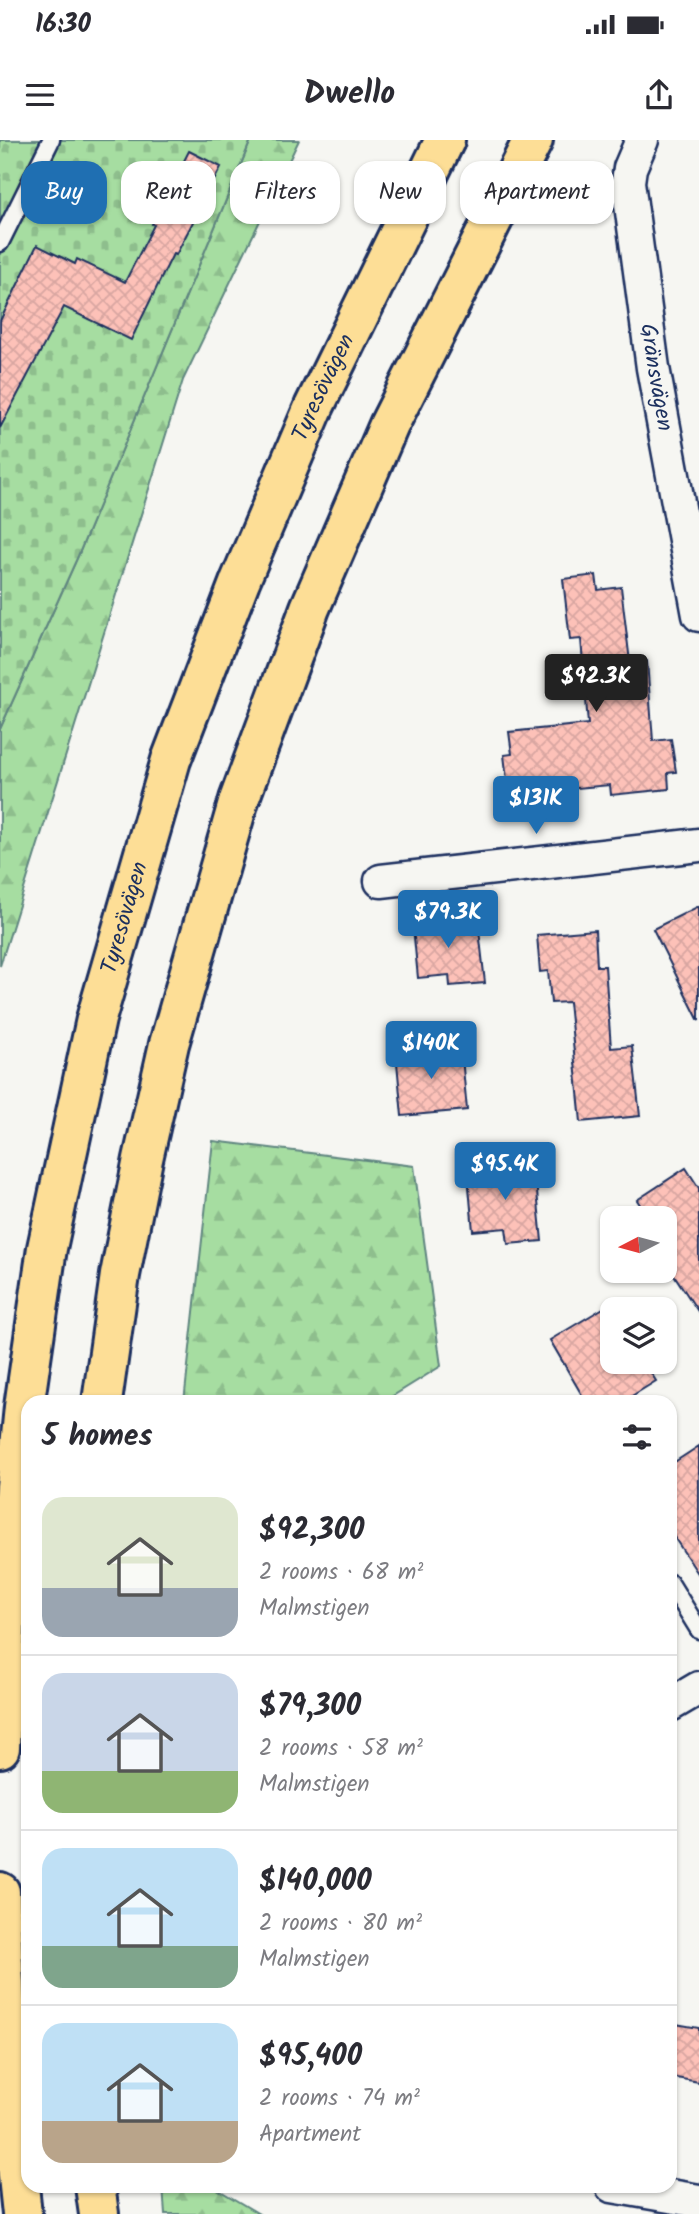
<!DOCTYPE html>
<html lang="en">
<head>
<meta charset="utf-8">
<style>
	:root { --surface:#fff; --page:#f7f7f7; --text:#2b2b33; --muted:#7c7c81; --line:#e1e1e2; --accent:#1f6fb2 }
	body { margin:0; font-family:Kalam,sans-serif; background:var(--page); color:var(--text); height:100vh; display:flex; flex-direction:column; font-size:26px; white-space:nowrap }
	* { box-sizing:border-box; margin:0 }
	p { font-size:23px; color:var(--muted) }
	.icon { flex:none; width:38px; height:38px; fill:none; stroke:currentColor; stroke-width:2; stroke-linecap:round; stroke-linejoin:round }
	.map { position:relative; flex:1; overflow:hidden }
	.sheet { position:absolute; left:21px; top:1255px; width:656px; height:798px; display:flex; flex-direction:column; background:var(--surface); border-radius:21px; box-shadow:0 2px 5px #0004 }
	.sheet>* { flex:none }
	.top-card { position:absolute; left:21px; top:21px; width:658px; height:63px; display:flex; gap:14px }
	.needle { width:46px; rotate:264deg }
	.tools { position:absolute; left:600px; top:1066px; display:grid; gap:14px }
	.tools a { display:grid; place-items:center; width:77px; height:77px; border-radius:14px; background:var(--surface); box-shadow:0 2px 5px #0004; font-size:35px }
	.price { position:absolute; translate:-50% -60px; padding:0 16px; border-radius:7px; background:var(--accent); color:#fff; font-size:23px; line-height:46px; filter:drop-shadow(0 2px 4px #0008) }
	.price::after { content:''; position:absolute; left:50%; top:42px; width:21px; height:16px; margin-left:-10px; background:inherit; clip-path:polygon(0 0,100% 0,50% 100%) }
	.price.selected { background:#222; color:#fff }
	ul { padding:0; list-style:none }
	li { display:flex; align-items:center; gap:21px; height:175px; padding:0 21px }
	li+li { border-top:2px solid var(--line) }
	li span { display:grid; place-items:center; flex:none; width:196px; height:140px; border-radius:21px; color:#555 }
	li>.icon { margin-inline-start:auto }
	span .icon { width:84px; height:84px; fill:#fffc; stroke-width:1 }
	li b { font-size:30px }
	h2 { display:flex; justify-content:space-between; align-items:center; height:84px; padding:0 21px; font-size:30px }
	.tag { padding:0 24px; border-radius:21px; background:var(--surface); box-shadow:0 2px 5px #0004; font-size:24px; line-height:63px }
	.tag.selected { background:var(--accent); color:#fff }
	.status { display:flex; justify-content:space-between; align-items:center; height:49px; padding:0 35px; background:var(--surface); direction:ltr }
	.status svg { height:19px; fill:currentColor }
	header { display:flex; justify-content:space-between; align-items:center; height:91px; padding:0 21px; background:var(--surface); font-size:32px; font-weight:700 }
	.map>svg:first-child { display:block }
	.forest { fill:url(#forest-firs); stroke:#608680; stroke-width:2 }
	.cemetery { fill:url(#cemetery-stones); stroke:#608680; stroke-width:2 }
	.building { fill:url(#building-cross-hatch); stroke:#1b2f5e; stroke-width:2 }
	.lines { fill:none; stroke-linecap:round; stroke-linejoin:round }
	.service-casing { stroke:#1b2f5e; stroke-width:21 }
	.minor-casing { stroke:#1b2f5e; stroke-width:37 }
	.motorway-casing { stroke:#1b2f5e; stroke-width:44 }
	.service { stroke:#f6f6f2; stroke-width:16 }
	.minor { stroke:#f6f6f2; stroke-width:32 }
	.motorway { stroke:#fdde96; stroke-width:38 }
	.labels { text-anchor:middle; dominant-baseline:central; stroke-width:6; stroke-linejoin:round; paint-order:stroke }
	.street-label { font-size:23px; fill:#1b2f5e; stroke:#f6f6f2 }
</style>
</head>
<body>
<div class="status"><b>16:30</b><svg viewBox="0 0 49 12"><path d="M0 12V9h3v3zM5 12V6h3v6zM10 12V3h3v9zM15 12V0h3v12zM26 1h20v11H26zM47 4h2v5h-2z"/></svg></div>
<header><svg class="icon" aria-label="menu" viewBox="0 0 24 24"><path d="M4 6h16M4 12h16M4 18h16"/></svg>Dwello<svg class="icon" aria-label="share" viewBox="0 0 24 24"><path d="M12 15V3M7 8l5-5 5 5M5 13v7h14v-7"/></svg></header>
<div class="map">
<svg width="699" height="2074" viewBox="0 0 699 2074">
	<defs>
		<pattern id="forest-firs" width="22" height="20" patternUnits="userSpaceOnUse" patternTransform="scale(1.75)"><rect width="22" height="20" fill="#a6dda1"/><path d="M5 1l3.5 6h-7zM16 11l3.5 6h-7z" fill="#8ebe8d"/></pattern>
		<pattern id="cemetery-stones" width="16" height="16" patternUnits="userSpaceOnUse" patternTransform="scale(1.75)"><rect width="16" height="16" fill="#a6dda1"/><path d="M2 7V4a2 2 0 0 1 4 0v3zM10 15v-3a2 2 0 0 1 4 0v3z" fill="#8ebe8d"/></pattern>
		<pattern id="building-cross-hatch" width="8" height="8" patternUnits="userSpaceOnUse" patternTransform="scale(1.75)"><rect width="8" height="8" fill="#fdc1b8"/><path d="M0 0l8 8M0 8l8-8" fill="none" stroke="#d8a6a1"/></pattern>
	</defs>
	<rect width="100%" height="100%" fill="#f6f6f2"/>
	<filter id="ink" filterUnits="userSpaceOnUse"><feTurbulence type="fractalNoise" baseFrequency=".0143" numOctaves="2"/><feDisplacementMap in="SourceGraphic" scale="14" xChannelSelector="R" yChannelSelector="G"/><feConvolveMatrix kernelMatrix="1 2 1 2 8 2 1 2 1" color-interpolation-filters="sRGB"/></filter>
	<g filter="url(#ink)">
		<path class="forest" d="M 251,0 L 299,0 L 183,240 L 0,826 L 0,589 L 78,416 Z
			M 213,1001 L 414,1026 L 441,1226 L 383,1262 L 184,1262 Z
			M 163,2046 L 212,2046 L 259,2074 L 165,2074 Z"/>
		<path class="cemetery" d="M 0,0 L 251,0 L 78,416 L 0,589 Z"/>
		<path class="building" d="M 189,11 L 221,27 L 176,115 L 173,114 L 131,200 L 64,167 L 0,288 L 0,181 L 37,105 L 75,124 L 77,119 L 125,142 L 154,85 L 152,84 Z
			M 596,435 L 598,450 L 621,447 L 630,522 L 647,521 L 653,601 L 671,599 L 676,632 L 668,633 L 669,649 L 611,655 L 610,645 L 554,650 L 556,662 L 517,666 L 515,647 L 508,648 L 504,615 L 512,614 L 509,592 L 588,584 L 581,499 L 570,500 L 563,439 Z
			M 699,766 L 699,881 L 653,789 Z
			M 444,774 L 445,784 L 478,781 L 485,843 L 450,846 L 449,835 L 418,838 L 412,777 Z
			M 595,790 L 597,826 L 605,826 L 611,908 L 632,906 L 640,976 L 581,982 L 569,862 L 551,863 L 548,831 L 540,832 L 537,795 Z
			M 461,907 L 467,970 L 402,976 L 396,912 Z
			M 500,1021 L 501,1035 L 535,1032 L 542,1101 L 508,1104 L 506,1088 L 473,1091 L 467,1025 Z
			M 686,1028 L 699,1048 L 699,1173 L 665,1121 L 665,1078 L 649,1078 L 637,1060 Z
			M 610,1164 L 613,1169 L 612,1222 L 644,1222 L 656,1241 L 622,1262 L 586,1262 L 550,1200 Z
			M 699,1306 L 699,1435 L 670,1391 L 670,1325 Z
			M 670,1883 L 699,1888 L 699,1942 L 670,1937 Z"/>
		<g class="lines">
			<defs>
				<path id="service" d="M 0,103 L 51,0
					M 670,1443 L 699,1490"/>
				<g id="minor">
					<path id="s1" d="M 642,0 L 630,28 L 628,42 L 653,228 L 699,475"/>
					<path d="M 381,741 L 699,705"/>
					<path d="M 670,1565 L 699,1548"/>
					<path d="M 612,2046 L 699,2061"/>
				</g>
				<g id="motorway">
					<path d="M 102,1262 L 120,1135 L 143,1019 L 169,904 L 239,660 L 310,468 L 389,285 L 533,0"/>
					<path id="s2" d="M 0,1608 L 8,1426 L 24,1267 L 47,1108 L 96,879 L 171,620 L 240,441 L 314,267 L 445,0"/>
					<path d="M 0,1752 C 4,1860 10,1967 22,2074"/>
					<path d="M 95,2046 L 99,2074"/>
				</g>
			</defs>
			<use href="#service" class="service-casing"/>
			<use href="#minor" class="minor-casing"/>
			<use href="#motorway" class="motorway-casing"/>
			<use href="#service" class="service"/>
			<use href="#minor" class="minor"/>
			<use href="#motorway" class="motorway"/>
		</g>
	</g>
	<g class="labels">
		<g class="street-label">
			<text stroke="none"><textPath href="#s1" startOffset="242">Gränsvägen</textPath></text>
			<text stroke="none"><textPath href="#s2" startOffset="1409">Tyresövägen</textPath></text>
			<text stroke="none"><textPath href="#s2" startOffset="842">Tyresövägen</textPath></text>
		</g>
	</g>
</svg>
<div class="tools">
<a><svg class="needle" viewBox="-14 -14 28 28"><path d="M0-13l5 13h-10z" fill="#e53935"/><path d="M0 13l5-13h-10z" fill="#7c7c81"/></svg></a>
<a><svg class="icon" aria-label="layers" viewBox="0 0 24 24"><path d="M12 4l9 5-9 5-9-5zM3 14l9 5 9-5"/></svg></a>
</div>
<b class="price selected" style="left:596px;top:574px">$92.3K</b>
<b class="price" style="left:536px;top:696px">$131K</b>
<b class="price" style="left:448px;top:810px">$79.3K</b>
<b class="price" style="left:431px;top:941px">$140K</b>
<b class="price" style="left:505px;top:1062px">$95.4K</b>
<div class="top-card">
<a class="tag selected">Buy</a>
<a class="tag">Rent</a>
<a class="tag">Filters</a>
<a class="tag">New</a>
<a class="tag">Apartment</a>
</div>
<section class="sheet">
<h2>5 homes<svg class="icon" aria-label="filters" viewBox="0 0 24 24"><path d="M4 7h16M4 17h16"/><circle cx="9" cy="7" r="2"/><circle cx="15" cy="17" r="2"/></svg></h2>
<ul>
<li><span style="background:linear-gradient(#dfe7d0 65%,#9aa5b1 0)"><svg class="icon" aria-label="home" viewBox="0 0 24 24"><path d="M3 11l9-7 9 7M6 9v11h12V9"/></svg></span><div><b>$92,300</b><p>2 rooms · 68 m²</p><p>Malmstigen</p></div></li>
<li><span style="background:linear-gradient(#c9d6e8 70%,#8fb573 0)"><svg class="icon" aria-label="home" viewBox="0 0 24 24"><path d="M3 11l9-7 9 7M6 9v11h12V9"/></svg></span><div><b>$79,300</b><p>2 rooms · 58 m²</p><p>Malmstigen</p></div></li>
<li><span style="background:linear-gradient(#bfe0f5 70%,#7fa58c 0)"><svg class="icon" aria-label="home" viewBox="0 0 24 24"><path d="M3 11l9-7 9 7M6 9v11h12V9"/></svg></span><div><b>$140,000</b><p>2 rooms · 80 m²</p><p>Malmstigen</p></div></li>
<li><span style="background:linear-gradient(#bfe0f5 70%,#b9a48a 0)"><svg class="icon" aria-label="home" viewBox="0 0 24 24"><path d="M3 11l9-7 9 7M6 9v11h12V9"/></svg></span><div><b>$95,400</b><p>2 rooms · 74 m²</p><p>Apartment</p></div></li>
</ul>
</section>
</div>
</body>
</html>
